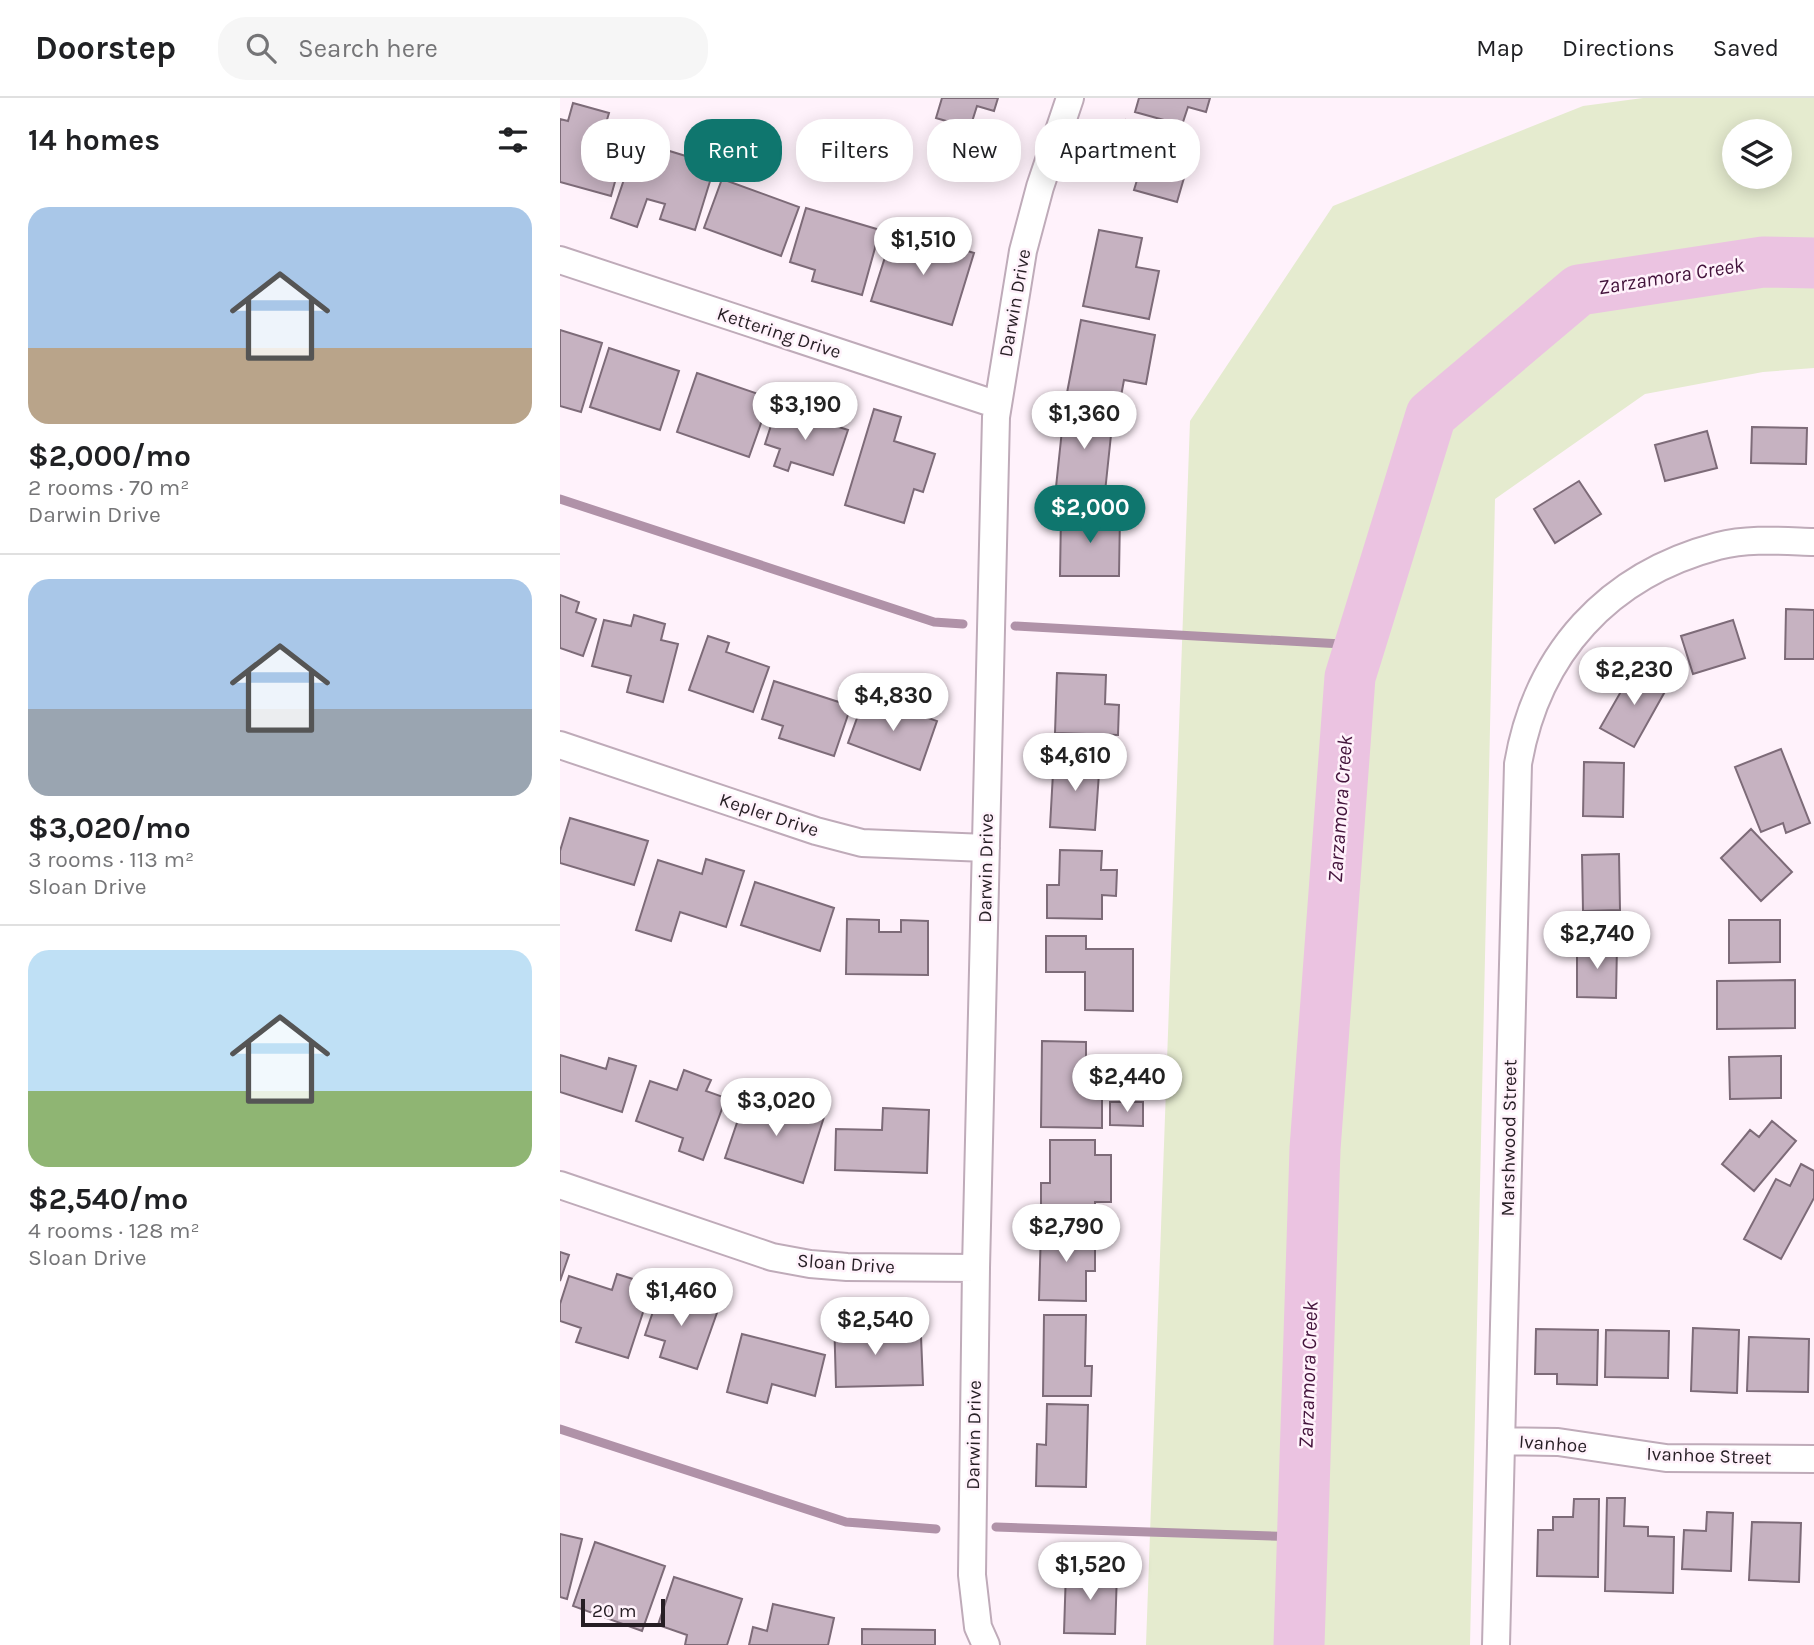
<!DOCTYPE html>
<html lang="en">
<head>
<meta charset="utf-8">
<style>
	:root { --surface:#fff; --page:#f6f6f6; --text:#202124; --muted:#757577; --line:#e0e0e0; --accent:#0f766e }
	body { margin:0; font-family:Karla,sans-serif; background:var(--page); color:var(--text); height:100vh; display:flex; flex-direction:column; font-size:26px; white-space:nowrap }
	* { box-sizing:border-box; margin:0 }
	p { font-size:23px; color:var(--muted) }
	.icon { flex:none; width:38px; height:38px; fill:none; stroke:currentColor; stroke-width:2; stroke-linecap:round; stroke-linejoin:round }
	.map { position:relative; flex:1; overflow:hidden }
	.side { display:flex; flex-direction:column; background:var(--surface); width:560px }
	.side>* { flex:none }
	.top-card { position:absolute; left:21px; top:21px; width:665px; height:63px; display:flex; gap:14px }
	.tools { position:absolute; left:1162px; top:21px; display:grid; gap:14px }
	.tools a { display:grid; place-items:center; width:70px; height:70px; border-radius:50%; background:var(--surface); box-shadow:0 4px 18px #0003; font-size:35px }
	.scale { position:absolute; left:21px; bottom:18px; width:84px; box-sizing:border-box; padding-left:7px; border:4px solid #261e24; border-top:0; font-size:19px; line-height:24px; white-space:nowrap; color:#261e24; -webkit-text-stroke:5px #fff2fb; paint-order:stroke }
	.price { position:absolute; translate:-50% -60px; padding:0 16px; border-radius:24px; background:#fff; color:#222; font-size:23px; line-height:46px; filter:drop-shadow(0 2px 4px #0008) }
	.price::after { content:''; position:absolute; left:50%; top:42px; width:21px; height:16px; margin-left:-10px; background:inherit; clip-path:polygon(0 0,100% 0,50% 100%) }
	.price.active { background:var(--accent); color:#fff }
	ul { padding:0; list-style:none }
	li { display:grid; align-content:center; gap:14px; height:371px; padding:0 28px }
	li+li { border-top:2px solid var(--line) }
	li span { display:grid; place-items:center; height:217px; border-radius:21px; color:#555 }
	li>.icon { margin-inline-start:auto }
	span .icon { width:126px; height:126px; fill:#fffc; stroke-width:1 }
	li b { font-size:30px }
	h2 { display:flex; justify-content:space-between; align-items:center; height:84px; padding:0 28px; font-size:30px }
	.tag { padding:0 24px; border-radius:28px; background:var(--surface); box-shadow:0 4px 18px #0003; font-size:24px; line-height:63px }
	.tag.active { background:var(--accent); color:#fff }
	header { display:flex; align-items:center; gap:42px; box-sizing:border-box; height:98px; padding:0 35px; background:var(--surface); border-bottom:2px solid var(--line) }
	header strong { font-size:33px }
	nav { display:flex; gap:38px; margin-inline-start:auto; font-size:24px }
	.search { width:490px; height:63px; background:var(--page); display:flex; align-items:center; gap:18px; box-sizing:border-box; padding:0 24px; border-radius:28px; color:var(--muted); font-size:26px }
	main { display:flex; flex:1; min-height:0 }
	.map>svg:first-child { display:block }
	.green { fill:#e5ebcf; fill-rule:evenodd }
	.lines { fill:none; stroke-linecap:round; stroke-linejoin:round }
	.stream { stroke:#b092a8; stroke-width:9 }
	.river { stroke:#ebc3e1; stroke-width:51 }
	.building { fill:#c6b2c1; stroke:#7d6b78; stroke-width:2 }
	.street-casing { stroke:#bfabb9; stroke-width:30 }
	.street { stroke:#fff; stroke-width:26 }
	.labels { text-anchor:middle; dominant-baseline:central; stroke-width:5; stroke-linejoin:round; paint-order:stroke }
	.street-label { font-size:19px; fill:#261e24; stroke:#fff2fb }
	.water-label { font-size:21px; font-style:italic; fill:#43133b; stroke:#fff2fb }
</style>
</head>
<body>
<header>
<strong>Doorstep</strong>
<div class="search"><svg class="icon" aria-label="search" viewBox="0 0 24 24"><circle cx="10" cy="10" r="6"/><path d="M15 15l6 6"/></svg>Search here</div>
<nav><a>Map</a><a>Directions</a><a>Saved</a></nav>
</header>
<main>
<section class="side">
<h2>14 homes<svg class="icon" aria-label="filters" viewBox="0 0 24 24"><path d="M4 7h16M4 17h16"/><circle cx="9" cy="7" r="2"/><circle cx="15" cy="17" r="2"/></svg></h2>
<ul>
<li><span style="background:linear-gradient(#a9c7e8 65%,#b9a48a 0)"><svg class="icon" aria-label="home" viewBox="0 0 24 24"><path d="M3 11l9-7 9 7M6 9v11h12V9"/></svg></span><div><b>$2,000/mo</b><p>2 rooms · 70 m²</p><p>Darwin Drive</p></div></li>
<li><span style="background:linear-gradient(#a9c7e8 60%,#9aa5b1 0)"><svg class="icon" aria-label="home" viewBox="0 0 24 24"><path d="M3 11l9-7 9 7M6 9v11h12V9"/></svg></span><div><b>$3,020/mo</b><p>3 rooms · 113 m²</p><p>Sloan Drive</p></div></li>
<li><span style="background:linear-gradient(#bfe0f5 65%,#8fb573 0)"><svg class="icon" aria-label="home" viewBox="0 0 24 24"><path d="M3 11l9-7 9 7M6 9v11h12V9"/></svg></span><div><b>$2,540/mo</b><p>4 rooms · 128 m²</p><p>Sloan Drive</p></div></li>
</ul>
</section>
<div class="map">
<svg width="1254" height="1547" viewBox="0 0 1254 1547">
	<rect width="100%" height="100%" fill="#fff2fb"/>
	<path class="green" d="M 1083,0 L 1254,0 L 1254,270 L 1203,274 L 1085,296 L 935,401 L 910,1547 L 586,1547 L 630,323 L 773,108 L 1023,8 ZM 1174,33 L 1220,33 L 1220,79 L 1174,79 Z"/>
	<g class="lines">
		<path class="stream" d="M 0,401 L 374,524 L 403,526
			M 455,528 L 800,547
			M 0,1331 L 286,1424 L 376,1431
			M 436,1429 L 743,1439"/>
		<path class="river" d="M 739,1547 L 755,1051 L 790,579 L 871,317 L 1019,192 L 1203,164 L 1254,165"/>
	</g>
	<path class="building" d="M 382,0 L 438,0 L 434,13 L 417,8 L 410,30 L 376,20 Z
		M 579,0 L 650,0 L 646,14 L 628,9 L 622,27 L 575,14 Z
		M 13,5 L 49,15 L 41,42 L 65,48 L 51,98 L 0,84 L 0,21 L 8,23 Z
		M 566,22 L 635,42 L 617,104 L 574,92 L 584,59 L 557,51 Z
		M 77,43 L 155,67 L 135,132 L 100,121 L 105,106 L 87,101 L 77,129 L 51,120 Z
		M 162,81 L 239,109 L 221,158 L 144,130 Z
		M 246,110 L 320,132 L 302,197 L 252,183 L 255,172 L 230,164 Z
		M 334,131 L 414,155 L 392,227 L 311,203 Z
		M 539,132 L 582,140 L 576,169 L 599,173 L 589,221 L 523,208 Z
		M 521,222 L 595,237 L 586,286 L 564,282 L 559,309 L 506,300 Z
		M 0,232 L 42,245 L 21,314 L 0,308 Z
		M 49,250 L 119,273 L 100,332 L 30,309 Z
		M 137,275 L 210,300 L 189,359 L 117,334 Z
		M 217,309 L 288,332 L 273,377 L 231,364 L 228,373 L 214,368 L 220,351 L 205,346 Z
		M 314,311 L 341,319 L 334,343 L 375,356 L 363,394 L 354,391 L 344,425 L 285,407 Z
		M 504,313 L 553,318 L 545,394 L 496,389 Z
		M 1192,329 L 1247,330 L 1246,366 L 1191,365 Z
		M 1147,333 L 1157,370 L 1105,383 L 1095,347 Z
		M 1019,383 L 1041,416 L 995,445 L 974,411 Z
		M 501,416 L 560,416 L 559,478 L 500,478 Z
		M 0,497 L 19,504 L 16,514 L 36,521 L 23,558 L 0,550 Z
		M 1226,511 L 1254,512 L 1254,561 L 1225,561 Z
		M 74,517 L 105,526 L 101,542 L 118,546 L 103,604 L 67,594 L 71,578 L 32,568 L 44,522 L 71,528 Z
		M 1173,522 L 1185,560 L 1133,576 L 1121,538 Z
		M 148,538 L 169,545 L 166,554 L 209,569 L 193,614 L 129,592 Z
		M 1075,569 L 1108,588 L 1074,649 L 1040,630 Z
		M 497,575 L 546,577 L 545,606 L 559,607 L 558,637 L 495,635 Z
		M 214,583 L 291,608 L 274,658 L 219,640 L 223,628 L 202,621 Z
		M 305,598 L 377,623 L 360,672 L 288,645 Z
		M 1221,651 L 1250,725 L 1226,735 L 1223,725 L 1201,734 L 1175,669 Z
		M 494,657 L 540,661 L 535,732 L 490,729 Z
		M 1024,664 L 1064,665 L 1063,719 L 1023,718 Z
		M 10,720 L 88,743 L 74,787 L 0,765 L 0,753 Z
		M 1191,731 L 1232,774 L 1201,803 L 1161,760 Z
		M 500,752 L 542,753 L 541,772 L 557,772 L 556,798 L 542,797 L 542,821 L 487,820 L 487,787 L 499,787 Z
		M 1059,756 L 1060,812 L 1023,813 L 1022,757 Z
		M 146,761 L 184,773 L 166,829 L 120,814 L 111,843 L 76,832 L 98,762 L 142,776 Z
		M 195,784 L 274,810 L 260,853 L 181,827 Z
		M 287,821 L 319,822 L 319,834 L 341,834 L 341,822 L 368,823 L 368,877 L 286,876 Z
		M 1169,822 L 1220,822 L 1220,864 L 1169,865 Z
		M 486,838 L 526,838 L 526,851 L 573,851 L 573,913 L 525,912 L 525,874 L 486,874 Z
		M 1017,846 L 1057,847 L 1056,900 L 1017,899 Z
		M 1235,882 L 1235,930 L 1157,931 L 1157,883 Z
		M 482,943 L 526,944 L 526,995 L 542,995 L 542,1030 L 481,1029 Z
		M 0,957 L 46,971 L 49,960 L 76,968 L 62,1014 L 0,994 Z
		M 1221,958 L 1221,1000 L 1170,1001 L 1169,959 Z
		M 124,972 L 151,982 L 146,993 L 166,1000 L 143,1062 L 119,1053 L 123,1040 L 76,1023 L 90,983 L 117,992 Z
		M 201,996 L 265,1016 L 243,1085 L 165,1060 L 182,1010 L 196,1014 Z
		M 550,1004 L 583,1004 L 583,1028 L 550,1027 Z
		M 323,1010 L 369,1012 L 367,1075 L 275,1072 L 276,1031 L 322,1032 Z
		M 1212,1023 L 1236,1043 L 1194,1093 L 1162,1066 L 1190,1032 L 1199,1039 Z
		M 490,1042 L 535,1042 L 535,1057 L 551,1057 L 551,1104 L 535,1104 L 535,1115 L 481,1115 L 481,1085 L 490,1085 Z
		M 1241,1066 L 1254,1073 L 1254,1100 L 1221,1161 L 1184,1141 L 1216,1081 L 1230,1088 Z
		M 481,1131 L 535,1132 L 535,1173 L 526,1173 L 526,1203 L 479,1202 Z
		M 0,1154 L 9,1157 L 0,1183 Z
		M 57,1176 L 92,1187 L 68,1260 L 16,1244 L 21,1230 L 0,1223 L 0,1206 L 9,1178 L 52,1192 Z
		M 100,1193 L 158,1212 L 137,1271 L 100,1259 L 105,1243 L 85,1237 Z
		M 301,1216 L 301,1239 L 361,1238 L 363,1287 L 276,1289 L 274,1217 Z
		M 484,1217 L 526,1217 L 525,1268 L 532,1268 L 531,1298 L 483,1298 Z
		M 1133,1230 L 1179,1232 L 1177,1295 L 1131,1293 Z
		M 976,1231 L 1038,1232 L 1037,1287 L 997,1286 L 997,1276 L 975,1276 Z
		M 1046,1232 L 1109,1233 L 1108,1280 L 1045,1279 Z
		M 182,1236 L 265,1257 L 255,1298 L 212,1286 L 207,1305 L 167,1294 Z
		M 1189,1239 L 1249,1241 L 1248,1294 L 1187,1293 Z
		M 487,1306 L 528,1307 L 526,1389 L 476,1388 L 477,1346 L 486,1347 Z
		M 1047,1400 L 1065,1400 L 1064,1428 L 1088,1429 L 1088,1438 L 1114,1439 L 1113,1495 L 1045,1493 Z
		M 1014,1401 L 1039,1401 L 1038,1479 L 977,1478 L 978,1432 L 993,1432 L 993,1419 L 1013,1419 Z
		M 1147,1414 L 1173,1415 L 1171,1473 L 1122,1471 L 1124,1432 L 1146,1433 Z
		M 1192,1424 L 1241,1425 L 1239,1484 L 1189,1482 Z
		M 0,1436 L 22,1441 L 7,1501 L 0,1499 Z
		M 35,1444 L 105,1468 L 82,1533 L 13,1508 Z
		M 506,1472 L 557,1474 L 555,1536 L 504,1535 Z
		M 114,1479 L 182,1501 L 167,1547 L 125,1547 L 127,1537 L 98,1527 Z
		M 213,1506 L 274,1520 L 268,1547 L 189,1547 L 193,1529 L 207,1533 Z
		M 302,1531 L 375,1532 L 375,1547 L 302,1547 Z"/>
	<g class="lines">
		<defs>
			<path id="street" d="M 0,162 L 438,307
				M 0,647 L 256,733 L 302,745 L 426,750
				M 0,1087 L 212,1159 L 250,1166 L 287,1169 L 416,1170
				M 941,1343 L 998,1344 L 1106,1360 L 1254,1361
				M 426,1547 L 418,1529 L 412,1477 L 416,1170 L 436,319 L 463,153 L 480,89 L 510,0
				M 936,1547 L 958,666 C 977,555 1048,477 1158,448 C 1189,440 1222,443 1254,444"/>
		</defs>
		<use href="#street" class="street-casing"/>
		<use href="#street" class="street"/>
	</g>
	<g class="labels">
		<g class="street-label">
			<text transform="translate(455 205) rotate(-80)">Darwin Drive</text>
			<text transform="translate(219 235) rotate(18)">Kettering Drive</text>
			<text transform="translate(209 717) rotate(18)">Kepler Drive</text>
			<text transform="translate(426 770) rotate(-89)">Darwin Drive</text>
			<text transform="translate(949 1040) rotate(-89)">Marshwood Street</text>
			<text transform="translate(286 1166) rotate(4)">Sloan Drive</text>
			<text transform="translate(414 1337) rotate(-89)">Darwin Drive</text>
			<text transform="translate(993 1346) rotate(4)">Ivanhoe</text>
			<text transform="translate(1149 1358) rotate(2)">Ivanhoe Street</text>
		</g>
		<g class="water-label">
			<text transform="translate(1111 178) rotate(-9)">Zarzamora Creek</text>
			<text transform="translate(780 711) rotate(-86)">Zarzamora Creek</text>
			<text transform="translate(748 1277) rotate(-88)">Zarzamora Creek</text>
		</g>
	</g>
</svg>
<div class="tools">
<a><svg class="icon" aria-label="layers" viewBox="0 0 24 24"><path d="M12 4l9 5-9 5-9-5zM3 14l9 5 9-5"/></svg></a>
</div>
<div class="scale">20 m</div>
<b class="price" style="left:363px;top:179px">$1,510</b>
<b class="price" style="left:245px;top:344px">$3,190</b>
<b class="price" style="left:524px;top:353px">$1,360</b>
<b class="price active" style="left:530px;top:447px">$2,000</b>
<b class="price" style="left:1074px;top:609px">$2,230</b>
<b class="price" style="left:333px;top:635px">$4,830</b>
<b class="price" style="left:515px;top:695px">$4,610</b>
<b class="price" style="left:1037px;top:873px">$2,740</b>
<b class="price" style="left:567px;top:1016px">$2,440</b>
<b class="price" style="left:216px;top:1040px">$3,020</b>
<b class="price" style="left:506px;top:1166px">$2,790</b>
<b class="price" style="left:121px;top:1230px">$1,460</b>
<b class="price" style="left:315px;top:1259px">$2,540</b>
<b class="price" style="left:530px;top:1504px">$1,520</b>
<div class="top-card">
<a class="tag">Buy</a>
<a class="tag active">Rent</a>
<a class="tag">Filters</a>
<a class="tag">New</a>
<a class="tag">Apartment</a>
</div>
</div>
</main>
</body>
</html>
